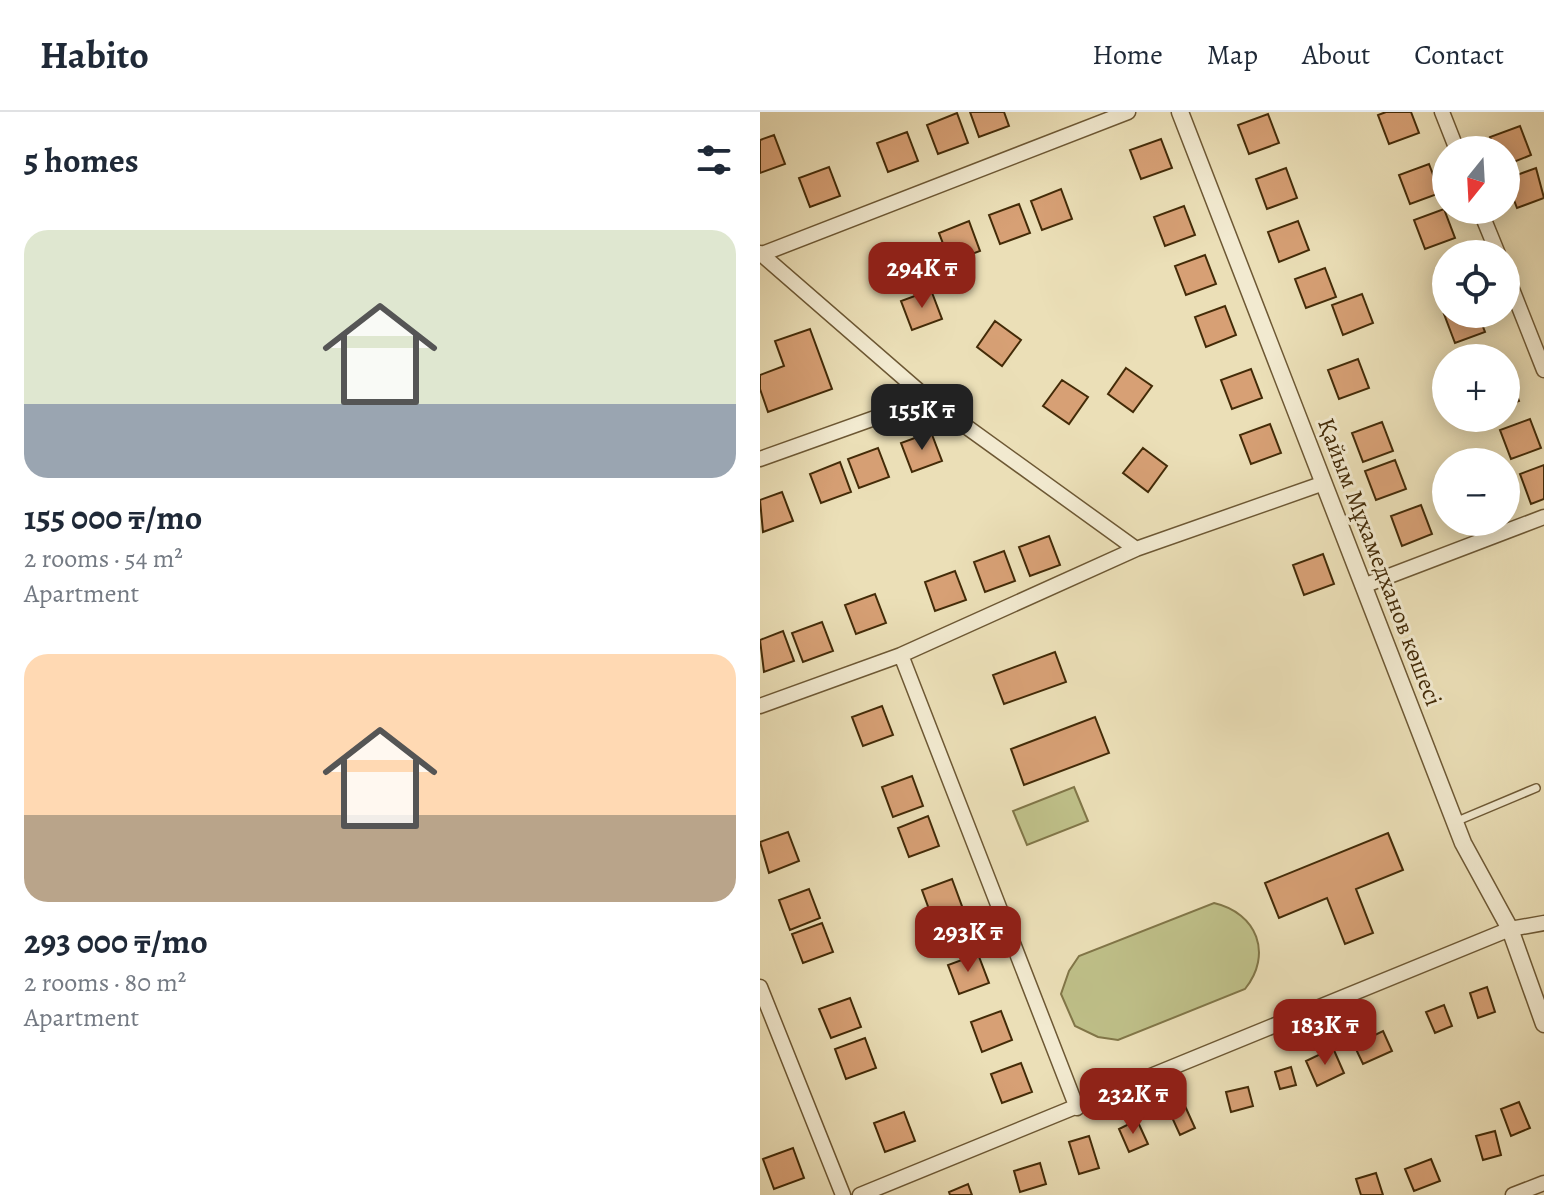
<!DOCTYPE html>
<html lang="en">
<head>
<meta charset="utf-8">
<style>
	:root { --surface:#fff; --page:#f6f6f7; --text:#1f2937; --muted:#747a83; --line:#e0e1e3; --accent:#8f2418 }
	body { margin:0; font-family:Alegreya,serif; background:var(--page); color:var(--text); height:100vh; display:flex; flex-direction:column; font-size:30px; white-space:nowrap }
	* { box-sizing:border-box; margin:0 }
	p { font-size:26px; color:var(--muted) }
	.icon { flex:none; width:44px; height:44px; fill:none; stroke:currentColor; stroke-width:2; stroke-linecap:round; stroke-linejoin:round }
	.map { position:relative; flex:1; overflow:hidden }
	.side { display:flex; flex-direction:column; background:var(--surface); width:760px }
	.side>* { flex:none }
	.needle { width:52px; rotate:198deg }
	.fabs { position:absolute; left:672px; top:24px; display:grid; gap:16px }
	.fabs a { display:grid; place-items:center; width:88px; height:88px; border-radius:50%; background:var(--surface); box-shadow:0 4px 20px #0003; font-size:40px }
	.price { position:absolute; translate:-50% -68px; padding:0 18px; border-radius:16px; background:var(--accent); color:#fff; font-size:26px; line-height:52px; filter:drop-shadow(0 2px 4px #0008) }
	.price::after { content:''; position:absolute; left:50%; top:48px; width:24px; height:18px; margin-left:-12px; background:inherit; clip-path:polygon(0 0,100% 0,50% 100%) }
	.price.current { background:#222; color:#fff }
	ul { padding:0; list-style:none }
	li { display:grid; align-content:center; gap:16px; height:424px; padding:0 24px }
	li span { display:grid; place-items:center; height:248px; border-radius:24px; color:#555 }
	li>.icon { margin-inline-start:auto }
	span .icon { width:144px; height:144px; fill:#fffc; stroke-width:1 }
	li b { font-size:34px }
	h2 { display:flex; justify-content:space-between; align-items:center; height:96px; padding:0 24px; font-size:34px }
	header { display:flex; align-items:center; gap:48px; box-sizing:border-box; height:112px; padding:0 40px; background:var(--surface); border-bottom:2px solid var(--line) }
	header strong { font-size:38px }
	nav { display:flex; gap:44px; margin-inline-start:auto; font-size:28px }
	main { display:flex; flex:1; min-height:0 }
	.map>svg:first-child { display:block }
	.green { fill:#bfc089; stroke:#817648; stroke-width:2 }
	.building { fill:#d7a075; stroke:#432b08; stroke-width:2 }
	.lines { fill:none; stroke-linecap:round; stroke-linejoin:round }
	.service-casing { stroke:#6d5834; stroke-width:10 }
	.minor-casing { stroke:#6d5834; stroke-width:17 }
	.tertiary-casing { stroke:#6d5834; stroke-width:19 }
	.service { stroke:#f2ead0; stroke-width:7 }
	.minor { stroke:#f2ead0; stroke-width:14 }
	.tertiary { stroke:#f2ead0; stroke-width:16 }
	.labels { text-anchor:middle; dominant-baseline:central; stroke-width:6; stroke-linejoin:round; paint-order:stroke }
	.street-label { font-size:24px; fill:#432b08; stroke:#f2ead0 }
</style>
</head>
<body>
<header>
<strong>Habito</strong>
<nav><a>Home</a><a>Map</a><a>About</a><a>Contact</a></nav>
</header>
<main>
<section class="side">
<h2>5 homes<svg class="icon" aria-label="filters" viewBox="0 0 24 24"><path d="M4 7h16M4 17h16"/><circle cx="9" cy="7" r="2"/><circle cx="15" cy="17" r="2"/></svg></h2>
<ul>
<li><span style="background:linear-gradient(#dfe7d0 70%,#9aa5b1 0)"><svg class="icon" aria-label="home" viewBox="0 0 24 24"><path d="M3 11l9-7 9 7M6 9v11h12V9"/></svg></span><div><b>155 000 ₸/mo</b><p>2 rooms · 54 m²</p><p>Apartment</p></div></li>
<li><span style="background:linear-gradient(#ffd9b3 65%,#b9a48a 0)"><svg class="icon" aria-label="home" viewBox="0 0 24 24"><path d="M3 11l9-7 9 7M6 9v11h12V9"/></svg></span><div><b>293 000 ₸/mo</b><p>2 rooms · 80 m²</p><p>Apartment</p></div></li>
</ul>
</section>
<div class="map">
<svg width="784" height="1083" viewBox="0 0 784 1083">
	<rect width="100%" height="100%" fill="#ebdfb7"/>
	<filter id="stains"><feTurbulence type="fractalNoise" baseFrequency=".0025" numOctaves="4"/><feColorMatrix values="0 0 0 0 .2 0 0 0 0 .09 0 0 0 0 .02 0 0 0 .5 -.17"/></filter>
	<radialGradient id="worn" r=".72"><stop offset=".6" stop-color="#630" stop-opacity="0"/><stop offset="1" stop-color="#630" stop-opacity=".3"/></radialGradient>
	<path class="green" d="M 314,675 L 328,709 L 267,733 L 253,699 Z
		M 454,791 C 497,801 513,842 485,877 L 358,928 L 338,925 L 315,914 L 301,882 L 309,859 L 319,844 Z"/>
	<path class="building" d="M 210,0 L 244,0 L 249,14 L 219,25 Z
		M 626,0 L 651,0 L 659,21 L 629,32 L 618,3 Z
		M 197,1 L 208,31 L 178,42 L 167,13 Z
		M 508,2 L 519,31 L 489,42 L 478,13 Z
		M 760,14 L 771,43 L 746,53 L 746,38 L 735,38 L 730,25 Z
		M 147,20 L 158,49 L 128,60 L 117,31 Z
		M 14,23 L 25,52 L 0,61 L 0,28 Z
		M 401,27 L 412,56 L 381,67 L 370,38 Z
		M 669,52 L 680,81 L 650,92 L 639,63 Z
		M 69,55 L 80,84 L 50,95 L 39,66 Z
		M 526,56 L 537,86 L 507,97 L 496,67 Z
		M 776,56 L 784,86 L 757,96 L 746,67 Z
		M 301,77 L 312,107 L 282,118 L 271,89 Z
		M 259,92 L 270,121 L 240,132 L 229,103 Z
		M 424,94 L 435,123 L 405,134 L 394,105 Z
		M 684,97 L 695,126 L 665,137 L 654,108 Z
		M 209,109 L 220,139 L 190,150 L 179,121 Z
		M 538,109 L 549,138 L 519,150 L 508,120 Z
		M 445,143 L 456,172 L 426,183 L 415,154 Z
		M 565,156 L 576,185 L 546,196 L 535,167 Z
		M 171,178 L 182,207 L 152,218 L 141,189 Z
		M 602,182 L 613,211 L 583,223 L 572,193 Z
		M 465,194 L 476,223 L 446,235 L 435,205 Z
		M 684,202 L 718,202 L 725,220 L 695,231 Z
		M 235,209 L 261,228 L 242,254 L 217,235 Z
		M 50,217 L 72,277 L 8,300 L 0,277 L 0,263 L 24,254 L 15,229 Z
		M 598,247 L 609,276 L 579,287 L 568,258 Z
		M 366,256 L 392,274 L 373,300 L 348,282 Z
		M 491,257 L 502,286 L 472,297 L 461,268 Z
		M 748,260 L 759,289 L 746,294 L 746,261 Z
		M 302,268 L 328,285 L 309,312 L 283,294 Z
		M 770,307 L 781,336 L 751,347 L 740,318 Z
		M 622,310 L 633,339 L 603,350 L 592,321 Z
		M 510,312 L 521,341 L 491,352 L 480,323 Z
		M 171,320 L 182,349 L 152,360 L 141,331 Z
		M 118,336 L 129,365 L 99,376 L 88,347 Z
		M 383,336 L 407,354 L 388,380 L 363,361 Z
		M 635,348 L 646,377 L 616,388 L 605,359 Z
		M 80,350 L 91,380 L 61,391 L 50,362 Z
		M 784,353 L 784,387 L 771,392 L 760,362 Z
		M 22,380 L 33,409 L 3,420 L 0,388 Z
		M 661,393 L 672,422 L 642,434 L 631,404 Z
		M 289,424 L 300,453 L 270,464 L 259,435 Z
		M 244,439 L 255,469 L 225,480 L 214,450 Z
		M 563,442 L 574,472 L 544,483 L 533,453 Z
		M 195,459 L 206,488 L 175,499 L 165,470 Z
		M 115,482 L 126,511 L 96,522 L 85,493 Z
		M 62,510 L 73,539 L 43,550 L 32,521 Z
		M 23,519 L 34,549 L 4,560 L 0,528 Z
		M 295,540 L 306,570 L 244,592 L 233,563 Z
		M 122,594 L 133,623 L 103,634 L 92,605 Z
		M 335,605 L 349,641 L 264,673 L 251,637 Z
		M 152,664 L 163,694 L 133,705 L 122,675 Z
		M 168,704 L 179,734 L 149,745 L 138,716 Z
		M 28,720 L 39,749 L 9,761 L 0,730 Z
		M 628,721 L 643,758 L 596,777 L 613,821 L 585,832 L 567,786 L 519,806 L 505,771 Z
		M 192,767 L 203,797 L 173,808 L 162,778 Z
		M 49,777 L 60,806 L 30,818 L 19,788 Z
		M 62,811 L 73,840 L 43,851 L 32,822 Z
		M 218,842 L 229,871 L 199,882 L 188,853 Z
		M 727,875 L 735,900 L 718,906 L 710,881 Z
		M 90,886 L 101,915 L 71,926 L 59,897 Z
		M 684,893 L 692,914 L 675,921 L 666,900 Z
		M 241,899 L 252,928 L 222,940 L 211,910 Z
		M 623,919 L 632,939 L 603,952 L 594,933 Z
		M 105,926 L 116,956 L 86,967 L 75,937 Z
		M 573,936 L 584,961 L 557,974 L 546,949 Z
		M 261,951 L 272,980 L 242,991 L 231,962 Z
		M 531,955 L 536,973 L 520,977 L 515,960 Z
		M 488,975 L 493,994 L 471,1000 L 466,980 Z
		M 759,990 L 770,1016 L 751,1024 L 741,997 Z
		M 425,994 L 435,1016 L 420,1023 L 410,1001 Z
		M 144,1000 L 155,1029 L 125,1040 L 114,1011 Z
		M 377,1008 L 388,1032 L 369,1040 L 359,1017 Z
		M 735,1019 L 741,1043 L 723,1048 L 716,1024 Z
		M 329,1024 L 339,1056 L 319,1062 L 309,1030 Z
		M 33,1036 L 44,1066 L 14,1077 L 3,1047 Z
		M 671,1047 L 680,1069 L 654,1079 L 645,1057 Z
		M 280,1051 L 286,1072 L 260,1080 L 254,1059 Z
		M 616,1061 L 623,1083 L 601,1083 L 596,1067 Z
		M 208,1072 L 212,1083 L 190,1083 L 189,1080 Z"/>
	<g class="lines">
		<defs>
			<path id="service" d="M 695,710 L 776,676"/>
			<path id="minor" d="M 682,0 L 697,38
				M 720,98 L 738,142
				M 0,141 L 168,287 L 376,437 L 564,371
				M 2,142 L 368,0
				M 746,162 L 784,258
				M 0,347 L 168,287
				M 603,474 L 784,405
				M 141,543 L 317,996
				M 0,594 L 141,543 L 376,437
				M 0,875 L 83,1083
				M 100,1083 L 750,817 L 784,811
				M 753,1083 L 784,1071"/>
			<path id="tertiary" d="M 420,0 L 703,731 L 750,817 L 784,912"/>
		</defs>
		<use href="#service" class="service-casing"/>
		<use href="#minor" class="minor-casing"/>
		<use href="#tertiary" class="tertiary-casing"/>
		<use href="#service" class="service"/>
		<use href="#minor" class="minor"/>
		<use href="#tertiary" class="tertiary"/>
	</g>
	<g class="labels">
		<g class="street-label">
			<text transform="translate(620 450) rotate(69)">Қайым Мұхамедханов көшесі</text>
		</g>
	</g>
	<rect width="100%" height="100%" filter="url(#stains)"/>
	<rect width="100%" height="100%" fill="url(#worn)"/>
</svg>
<div class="fabs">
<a><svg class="needle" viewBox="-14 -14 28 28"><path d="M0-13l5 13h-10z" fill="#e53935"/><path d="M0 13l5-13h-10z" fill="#747a83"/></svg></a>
<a><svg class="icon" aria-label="locate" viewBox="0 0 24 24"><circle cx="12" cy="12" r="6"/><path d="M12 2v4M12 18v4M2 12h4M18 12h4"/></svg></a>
<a>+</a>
<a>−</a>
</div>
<b class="price" style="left:162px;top:198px">294K ₸</b>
<b class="price current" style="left:162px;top:340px">155K ₸</b>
<b class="price" style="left:208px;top:862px">293K ₸</b>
<b class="price" style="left:565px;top:955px">183K ₸</b>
<b class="price" style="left:373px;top:1024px">232K ₸</b>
</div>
</main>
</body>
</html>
